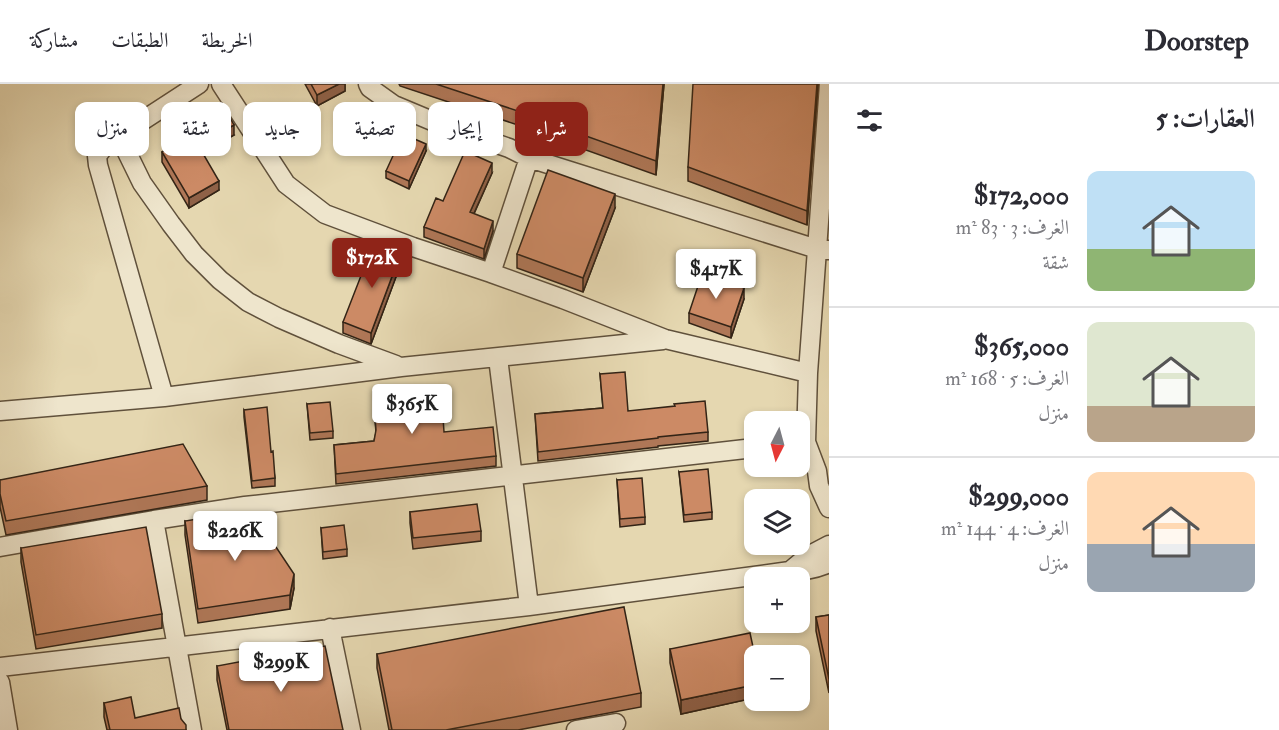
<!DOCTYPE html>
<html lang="ar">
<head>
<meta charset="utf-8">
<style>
	:root { --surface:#fff; --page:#f2f2f3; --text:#2b2b33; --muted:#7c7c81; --line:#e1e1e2; --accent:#8f2418 }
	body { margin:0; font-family:"IM FELL Double Pica",Amiri,serif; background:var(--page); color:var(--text); direction:rtl; height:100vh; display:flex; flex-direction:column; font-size:22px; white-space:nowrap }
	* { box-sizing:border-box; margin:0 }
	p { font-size:20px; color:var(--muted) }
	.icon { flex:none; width:33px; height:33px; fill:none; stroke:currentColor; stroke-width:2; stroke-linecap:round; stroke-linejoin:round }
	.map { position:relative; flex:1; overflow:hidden; direction:ltr }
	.sheet { display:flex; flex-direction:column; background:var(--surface); width:450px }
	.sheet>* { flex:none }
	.top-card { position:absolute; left:18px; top:18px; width:570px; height:54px; direction:rtl; display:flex; gap:12px }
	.needle { width:39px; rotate:186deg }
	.tools { position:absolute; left:744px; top:327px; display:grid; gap:12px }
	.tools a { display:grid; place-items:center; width:66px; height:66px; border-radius:12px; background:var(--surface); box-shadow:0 3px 9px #0003; font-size:30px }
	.price { position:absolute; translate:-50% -51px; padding:0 14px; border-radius:6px; background:#fff; color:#222; font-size:20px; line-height:39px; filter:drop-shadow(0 2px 3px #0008) }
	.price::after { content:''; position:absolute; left:50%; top:36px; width:18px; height:14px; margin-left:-9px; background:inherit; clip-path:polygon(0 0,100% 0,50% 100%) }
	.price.active { background:var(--accent); color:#fff }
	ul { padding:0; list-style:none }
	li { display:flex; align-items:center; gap:18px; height:150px; padding:0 24px }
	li+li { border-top:2px solid var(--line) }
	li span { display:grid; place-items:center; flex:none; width:168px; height:120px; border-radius:12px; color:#555 }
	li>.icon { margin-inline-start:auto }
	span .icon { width:72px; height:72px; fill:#fffc; stroke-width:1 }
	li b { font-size:26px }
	h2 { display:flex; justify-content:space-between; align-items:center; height:72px; padding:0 24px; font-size:26px }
	.pill { padding:0 21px; border-radius:12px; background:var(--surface); box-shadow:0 3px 9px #0003; font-size:21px; line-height:54px }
	.pill.active { background:var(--accent); color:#fff }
	header { display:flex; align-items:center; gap:36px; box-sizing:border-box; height:84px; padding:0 30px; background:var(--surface); border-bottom:2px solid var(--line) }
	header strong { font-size:28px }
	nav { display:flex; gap:33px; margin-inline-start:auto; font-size:21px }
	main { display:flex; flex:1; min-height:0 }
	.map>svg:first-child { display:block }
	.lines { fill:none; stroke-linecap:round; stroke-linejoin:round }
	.minor-casing { stroke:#60513c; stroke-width:21 }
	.minor { stroke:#eee5cc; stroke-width:18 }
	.wall { fill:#af7757; stroke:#332416; stroke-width:1.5 }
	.shaded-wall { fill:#8f6147; stroke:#332416; stroke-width:1.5 }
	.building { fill:#cc8a65; stroke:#332416; stroke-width:1.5 }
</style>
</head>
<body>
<header>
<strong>Doorstep</strong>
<nav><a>الخريطة</a><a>الطبقات</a><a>مشاركة</a></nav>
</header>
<main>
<section class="sheet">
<h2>العقارات: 5<svg class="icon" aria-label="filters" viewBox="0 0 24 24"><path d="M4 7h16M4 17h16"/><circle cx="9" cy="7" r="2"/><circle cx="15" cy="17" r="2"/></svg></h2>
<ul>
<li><span style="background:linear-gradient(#bfe0f5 65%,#8fb573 0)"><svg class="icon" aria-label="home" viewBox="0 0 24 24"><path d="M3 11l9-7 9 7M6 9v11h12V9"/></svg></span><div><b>$172,000</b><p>الغرف: 3 · 83 m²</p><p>شقة</p></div></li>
<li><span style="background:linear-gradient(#dfe7d0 70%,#b9a48a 0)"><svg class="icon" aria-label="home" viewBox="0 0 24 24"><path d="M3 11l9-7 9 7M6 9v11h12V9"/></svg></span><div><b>$365,000</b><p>الغرف: 5 · 168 m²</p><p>منزل</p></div></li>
<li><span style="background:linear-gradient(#ffd9b3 60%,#9aa5b1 0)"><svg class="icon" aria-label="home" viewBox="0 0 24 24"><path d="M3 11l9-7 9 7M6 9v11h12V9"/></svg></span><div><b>$299,000</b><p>الغرف: 4 · 144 m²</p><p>منزل</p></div></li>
</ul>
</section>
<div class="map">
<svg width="829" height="646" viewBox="0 0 829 646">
	<rect width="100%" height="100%" fill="#e5d7b0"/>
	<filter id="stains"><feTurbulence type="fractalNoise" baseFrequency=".00333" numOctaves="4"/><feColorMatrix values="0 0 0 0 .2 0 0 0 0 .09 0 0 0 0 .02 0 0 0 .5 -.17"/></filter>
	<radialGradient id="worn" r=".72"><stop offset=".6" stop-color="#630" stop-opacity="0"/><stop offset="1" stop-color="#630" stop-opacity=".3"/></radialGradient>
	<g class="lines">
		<defs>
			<path id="minor" d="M 221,0 L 286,100 L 325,130 L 413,163 L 491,189 L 563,215 L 665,255 L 808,289
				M 368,0 L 370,4 L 394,21 L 437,39 L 509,64 L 529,74 L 817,165 L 829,166
				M 829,0 L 808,289 L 806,358 L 817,387 L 819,402 L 829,424
				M 119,52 L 142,99 L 171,140 L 194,170 L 220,196 L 248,218 L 279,234 L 339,260 L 396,281
				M 491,189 L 529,74
				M 498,274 L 529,522
				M 164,313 L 98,81 L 97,72 L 103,64 L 119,52 L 199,0
				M 0,327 L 164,313 L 401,283 L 663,256
				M 154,436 L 245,422 L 754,364
				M 0,463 L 154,436 L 192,646
				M 790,487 L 808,472 L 829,461
				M 330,544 L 351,646
				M 0,583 L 529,522 L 790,487 C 804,487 816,485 829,479
				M 0,598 L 8,646
				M 576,646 L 616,639"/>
		</defs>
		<use href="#minor" class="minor-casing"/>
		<use href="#minor" class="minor"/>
	</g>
	<path class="wall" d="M 305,0 L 345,0 L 345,7 L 317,22 Z
		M 399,0 L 664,0 L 656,91 L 527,45 L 527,44 L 400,2 Z
		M 818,0 L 807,141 L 688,97 L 688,83 Z
		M 197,32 L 234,51 L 202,69 L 219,106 L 189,124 L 162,78 L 162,68 L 199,47 L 197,42 Z
		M 426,67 L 409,105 L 386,94 L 386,87 Z
		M 492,89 L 474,130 L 493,147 L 484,175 L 424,153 L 424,143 L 443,117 Z
		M 615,124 L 583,208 L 517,184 L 517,170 Z
		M 400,182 L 371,260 L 343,249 L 343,238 Z
		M 744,215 L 731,254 L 689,239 L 689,229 Z
		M 600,290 L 628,327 L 708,348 L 708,357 L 658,362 L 658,363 L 538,377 L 535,330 L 603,324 Z
		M 373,308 L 444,348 L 496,372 L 496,382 L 336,400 L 334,361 L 374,357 L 376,349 Z
		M 307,320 L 333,347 L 333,354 L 310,356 Z
		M 244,326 L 271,368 L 275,394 L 275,402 L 252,404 L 244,333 Z
		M 679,388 L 712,428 L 712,435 L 684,438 Z
		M 0,396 L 207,402 L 207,416 L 6,451 L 0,423 Z
		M 617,396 L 645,433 L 645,440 L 620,443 Z
		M 410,428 L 481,447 L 481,457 L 413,465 L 410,439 Z
		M 185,437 L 294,504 L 290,525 L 198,539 L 185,451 Z
		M 321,444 L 347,465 L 347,472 L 323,475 Z
		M 21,464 L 162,530 L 162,544 L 36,565 L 21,478 Z
		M 829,531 L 829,609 L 816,547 L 816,533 Z
		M 670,565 L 755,572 L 754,614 L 681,630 L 670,579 Z
		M 377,570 L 641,609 L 641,623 L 518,646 L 389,646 L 377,584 Z
		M 217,582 L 343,646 L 227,646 L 217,596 Z
		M 104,619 L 135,634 L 181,635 L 186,646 L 107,646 L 104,633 Z"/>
	<path class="shaded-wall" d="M 339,0 L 345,0 L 345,7 L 317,22 L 317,11 Z
		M 663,0 L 664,0 L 656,91 L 656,77 Z
		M 817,0 L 818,0 L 807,141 L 807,127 Z
		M 234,41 L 234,51 L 198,71 L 198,61 Z
		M 426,60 L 426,67 L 409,105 L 409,97 Z
		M 492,79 L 492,89 L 470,138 L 470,128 Z
		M 219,97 L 219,106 L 189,124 L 189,114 Z
		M 615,110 L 615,124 L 583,208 L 583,194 Z
		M 493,137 L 493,147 L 484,175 L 484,165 Z
		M 400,171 L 400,182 L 371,260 L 371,249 Z
		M 744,204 L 744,215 L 731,254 L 731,243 Z
		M 294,490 L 294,504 L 290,525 L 290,511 Z
		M 754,601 L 754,614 L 681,630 L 681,616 Z"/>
	<path class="building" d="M 311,0 L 339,0 L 317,11 Z
		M 436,0 L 663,0 L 656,77 L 527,31 L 527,30 Z
		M 693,0 L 817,0 L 807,127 L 688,83 Z
		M 222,19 L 234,41 L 198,61 L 219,97 L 189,114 L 162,68 L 203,44 L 197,32 Z
		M 403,50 L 426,60 L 409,97 L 386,87 Z
		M 465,67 L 492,79 L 470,128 L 493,137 L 484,165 L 424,143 L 436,114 L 443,117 Z
		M 548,86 L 615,110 L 583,194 L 517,170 Z
		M 373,161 L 400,171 L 371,249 L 343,238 Z
		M 702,190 L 744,204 L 731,243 L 689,229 Z
		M 625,288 L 628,327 L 675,322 L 674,320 L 705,317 L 708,348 L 658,353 L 658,354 L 538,368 L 535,330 L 603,324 L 600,290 Z
		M 441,304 L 444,348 L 493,343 L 496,372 L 336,390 L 334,361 L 374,357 L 376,346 L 373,308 Z
		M 330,318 L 333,347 L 310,349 L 307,320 Z
		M 267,323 L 271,368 L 273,367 L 275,394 L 252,397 L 244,326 Z
		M 183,360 L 207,402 L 6,437 L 0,410 L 0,396 Z
		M 708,385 L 712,428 L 684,431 L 679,388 Z
		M 642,394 L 645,433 L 620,435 L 617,396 Z
		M 477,420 L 481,447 L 413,454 L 410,428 Z
		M 239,428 L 270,454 L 294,490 L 290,511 L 198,525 L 185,437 Z
		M 752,435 L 754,435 L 754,450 L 753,450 Z
		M 344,441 L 347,465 L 323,468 L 321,444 Z
		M 146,443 L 162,530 L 36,551 L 21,464 Z
		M 624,523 L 641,609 L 446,646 L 392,646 L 377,570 Z
		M 829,531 L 829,595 L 816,533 Z
		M 750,549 L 755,572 L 754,601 L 681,616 L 670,565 Z
		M 325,562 L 343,646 L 229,646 L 217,582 Z
		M 131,613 L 135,634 L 179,624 L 181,635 L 186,641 L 186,646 L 110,646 L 104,619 Z"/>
	<rect width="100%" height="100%" filter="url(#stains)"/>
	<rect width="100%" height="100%" fill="url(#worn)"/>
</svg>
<div class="tools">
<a><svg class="needle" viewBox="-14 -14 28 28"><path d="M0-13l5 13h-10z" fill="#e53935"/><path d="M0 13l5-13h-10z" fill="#7c7c81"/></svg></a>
<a><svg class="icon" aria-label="layers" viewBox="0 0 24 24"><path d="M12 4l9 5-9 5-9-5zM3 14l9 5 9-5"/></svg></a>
<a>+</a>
<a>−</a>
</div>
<b class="price active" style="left:372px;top:205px">$172K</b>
<b class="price" style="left:716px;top:216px">$417K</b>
<b class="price" style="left:412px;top:351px">$365K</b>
<b class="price" style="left:235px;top:478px">$226K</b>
<b class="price" style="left:281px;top:609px">$299K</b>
<div class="top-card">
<a class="pill active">شراء</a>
<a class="pill">إيجار</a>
<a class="pill">تصفية</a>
<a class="pill">جديد</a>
<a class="pill">شقة</a>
<a class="pill">منزل</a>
</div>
</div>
</main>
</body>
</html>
